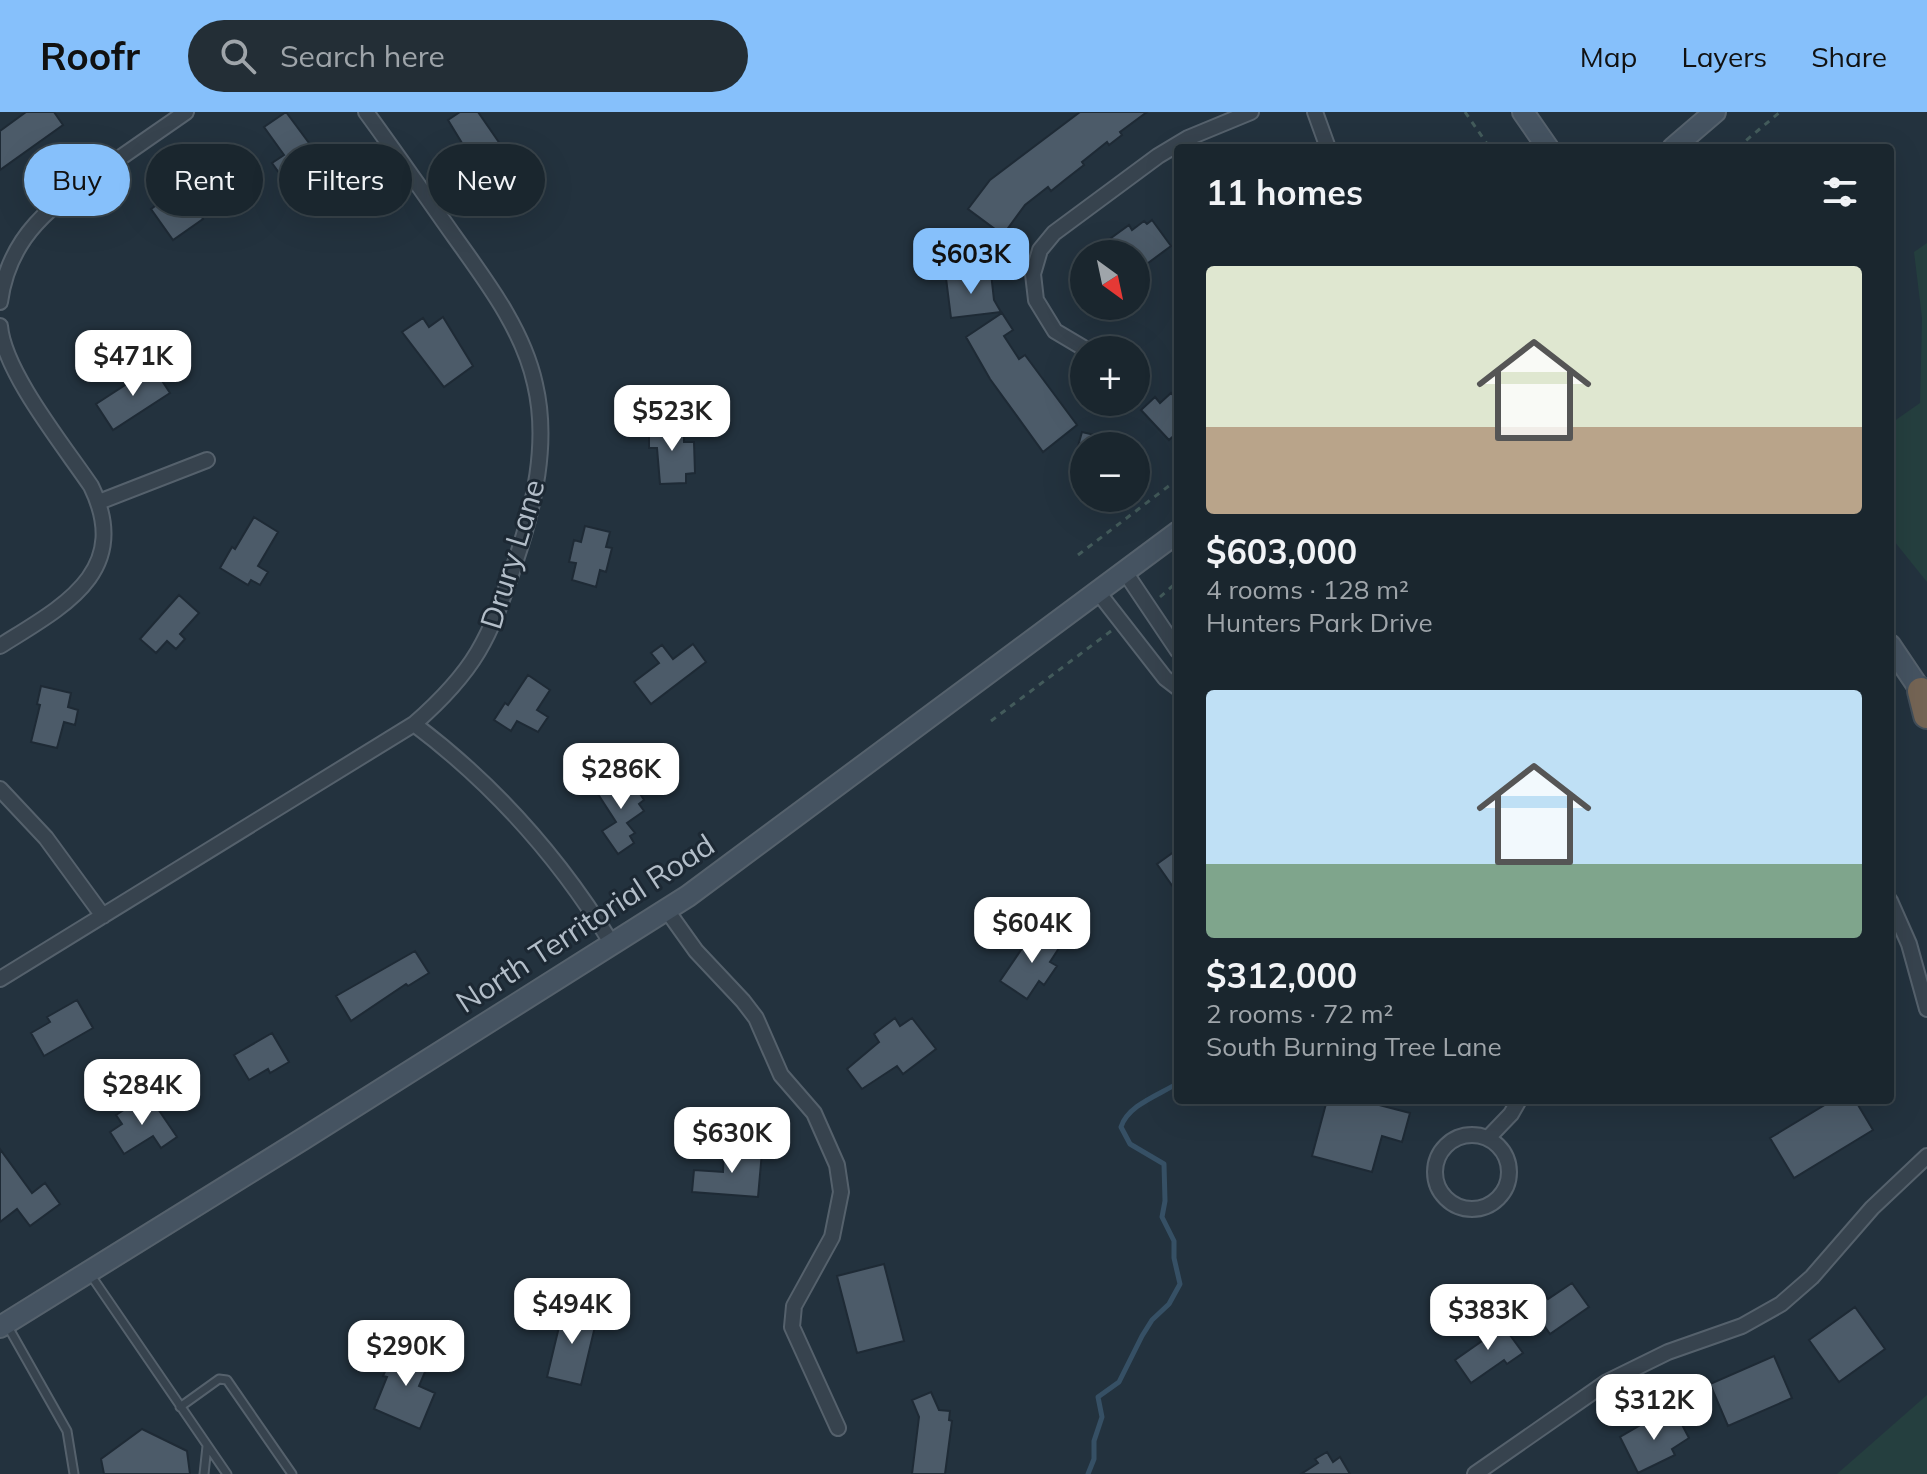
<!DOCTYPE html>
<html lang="en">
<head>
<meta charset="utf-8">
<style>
	:root { --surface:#1a262e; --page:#232e36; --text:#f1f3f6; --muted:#9fa5aa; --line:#38434a; --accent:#86c0fb }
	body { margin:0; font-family:Mulish,sans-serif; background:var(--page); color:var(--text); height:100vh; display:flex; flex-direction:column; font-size:30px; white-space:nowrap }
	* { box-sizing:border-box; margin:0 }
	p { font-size:26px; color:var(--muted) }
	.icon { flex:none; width:44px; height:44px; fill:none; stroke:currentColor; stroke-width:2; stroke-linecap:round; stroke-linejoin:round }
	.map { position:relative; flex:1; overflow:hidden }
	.side { position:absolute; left:1174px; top:32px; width:720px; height:960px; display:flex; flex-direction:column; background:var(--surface); border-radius:8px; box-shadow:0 8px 32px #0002,0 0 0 2px var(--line) }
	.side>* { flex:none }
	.guide { position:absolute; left:24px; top:32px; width:760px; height:72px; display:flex; gap:16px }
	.needle { width:52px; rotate:147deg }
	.controls { position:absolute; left:1070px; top:128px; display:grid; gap:16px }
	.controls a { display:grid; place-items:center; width:80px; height:80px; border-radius:50%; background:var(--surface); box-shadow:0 8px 32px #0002,0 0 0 2px var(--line); font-size:40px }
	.price { position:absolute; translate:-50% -68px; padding:0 18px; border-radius:16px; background:#fff; color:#222; font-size:26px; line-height:52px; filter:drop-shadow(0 2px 4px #0008) }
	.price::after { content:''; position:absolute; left:50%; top:48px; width:24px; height:18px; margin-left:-12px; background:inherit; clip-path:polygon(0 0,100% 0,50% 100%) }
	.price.on { background:var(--accent); color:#111 }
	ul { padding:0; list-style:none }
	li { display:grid; align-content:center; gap:16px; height:424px; padding:0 32px }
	li span { display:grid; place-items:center; height:248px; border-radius:8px; color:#555 }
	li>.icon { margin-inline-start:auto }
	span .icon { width:144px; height:144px; fill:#fffc; stroke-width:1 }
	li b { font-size:34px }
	h2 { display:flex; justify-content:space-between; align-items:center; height:96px; padding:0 32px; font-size:34px }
	.pill { padding:0 28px; border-radius:36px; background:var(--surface); box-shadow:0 8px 32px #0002,0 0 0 2px var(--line); font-size:28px; line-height:72px }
	.pill.on { background:var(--accent); color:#111 }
	header { display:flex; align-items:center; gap:48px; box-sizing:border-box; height:112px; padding:0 40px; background:var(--accent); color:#111 }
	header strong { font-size:38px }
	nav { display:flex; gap:44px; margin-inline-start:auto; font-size:28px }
	.search { width:560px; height:72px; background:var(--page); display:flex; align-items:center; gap:20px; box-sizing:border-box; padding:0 28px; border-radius:44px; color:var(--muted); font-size:30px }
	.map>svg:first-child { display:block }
	.green { fill:#253f3f }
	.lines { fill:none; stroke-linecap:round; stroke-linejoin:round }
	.stream { stroke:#365065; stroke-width:5 }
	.building { fill:#4c5b69; stroke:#1e2a35; stroke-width:2 }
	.service-casing { stroke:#55616c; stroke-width:11 }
	.minor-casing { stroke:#55616c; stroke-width:18 }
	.secondary-casing { stroke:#55616c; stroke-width:24 }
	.motorway-casing { stroke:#424e59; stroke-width:30 }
	.path { stroke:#435b5b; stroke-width:3; stroke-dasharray:6 6; stroke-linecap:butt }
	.service { stroke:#37434e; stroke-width:7 }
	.minor { stroke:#37434e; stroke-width:14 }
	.secondary { stroke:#455361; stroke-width:20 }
	.motorway { stroke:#746454; stroke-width:26 }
	.labels { text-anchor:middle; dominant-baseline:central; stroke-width:6; stroke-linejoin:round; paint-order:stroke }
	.street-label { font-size:30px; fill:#b3bec9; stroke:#1c2833 }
</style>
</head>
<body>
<header>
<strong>Roofr</strong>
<div class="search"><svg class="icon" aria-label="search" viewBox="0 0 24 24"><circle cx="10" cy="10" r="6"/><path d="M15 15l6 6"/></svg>Search here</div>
<nav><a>Map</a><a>Layers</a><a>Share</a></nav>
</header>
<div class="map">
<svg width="1927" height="1362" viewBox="0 0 1927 1362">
	<rect width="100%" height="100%" fill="#23323e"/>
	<path class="green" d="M 1927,131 L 1927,470 L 1890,424 L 1890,312 L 1920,291 L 1922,206 L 1914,140 Z
		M 1927,1283 L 1927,1362 L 1837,1362 Z"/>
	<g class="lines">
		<path class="stream" d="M 1088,1362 L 1094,1347 L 1094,1329 L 1102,1305 L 1098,1285 L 1119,1270 L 1142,1224 L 1152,1208 L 1169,1192 L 1180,1172 L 1174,1146 L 1174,1129 L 1162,1105 L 1165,1089 L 1164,1052 L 1130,1032 L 1121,1015 C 1128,993 1159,983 1178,971"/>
	</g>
	<path class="building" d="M 26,0 L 54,0 L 63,13 L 0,58 L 0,19 Z
		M 286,0 L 326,54 L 292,79 L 272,51 L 284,43 L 264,15 Z
		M 460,0 L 478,0 L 507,42 L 475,64 L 462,45 L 468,41 L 448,8 Z
		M 1080,0 L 1147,0 L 1120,20 L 1122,23 L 1109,33 L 1107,30 L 1082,50 L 1084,53 L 1066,67 L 1051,79 L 1048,75 L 1025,93 L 1003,123 L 968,97 L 990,68 Z
		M 219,49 L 238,76 L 200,102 L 203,107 L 173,128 L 151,97 Z
		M 1152,108 L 1171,134 L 1136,160 L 1136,142 L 1089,142 L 1129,113 L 1132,118 L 1144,109 L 1147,112 Z
		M 991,161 L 994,188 L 1001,200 L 951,206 L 946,166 Z
		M 1002,201 L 1013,218 L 1004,224 L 1019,247 L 1025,243 L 1077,313 L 1043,340 L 990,267 L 966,225 Z
		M 443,205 L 473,254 L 444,275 L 402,220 L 423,206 L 429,215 Z
		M 153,255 L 170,281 L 113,318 L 96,292 Z
		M 1171,281 L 1178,288 L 1178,320 L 1169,328 L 1141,298 L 1155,285 L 1160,291 Z
		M 684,313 L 684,330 L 694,330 L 695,361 L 686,362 L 686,371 L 660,372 L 657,336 L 649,336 L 649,314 Z
		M 1082,320 L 1120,329 L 1119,334 L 1078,334 Z
		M 254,405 L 278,420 L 258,454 L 268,460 L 260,473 L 251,468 L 248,473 L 220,456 L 232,435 L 235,437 Z
		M 585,414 L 610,420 L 606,435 L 612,436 L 606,460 L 600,458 L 596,475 L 572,468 L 576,451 L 569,450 L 574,428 L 581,430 Z
		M 179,483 L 199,501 L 180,522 L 185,527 L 176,537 L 167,529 L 156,541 L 140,527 Z
		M 693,532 L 706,550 L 651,592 L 634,570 L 659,551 L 651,541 L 662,533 L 673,547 Z
		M 528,563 L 550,578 L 537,598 L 548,605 L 538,620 L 517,609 L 511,619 L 494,608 L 505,591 L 508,593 Z
		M 41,574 L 71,581 L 68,595 L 78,598 L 75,613 L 64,610 L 57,636 L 31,630 L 40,593 L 37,592 Z
		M 621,662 L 633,680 L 637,677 L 644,688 L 639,692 L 644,699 L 627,711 L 635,721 L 630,724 L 634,731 L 618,742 L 602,719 L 616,710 L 596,679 Z
		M 1178,737 L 1178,782 L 1157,752 Z
		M 1039,818 L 1061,833 L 1050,850 L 1057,854 L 1044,873 L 1039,869 L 1027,887 L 1000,869 L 1023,835 L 1026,837 Z
		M 415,839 L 429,861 L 408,874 L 406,872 L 351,909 L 336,884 Z
		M 77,888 L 93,916 L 44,944 L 31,921 L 50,910 L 47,905 Z
		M 895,906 L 900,914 L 912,906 L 936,937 L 903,962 L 897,954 L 862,977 L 847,957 L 879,930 L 874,922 Z
		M 272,921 L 289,950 L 270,961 L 268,957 L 249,968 L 234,943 Z
		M 144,985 L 151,997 L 156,994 L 177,1025 L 161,1036 L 153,1024 L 124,1042 L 110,1020 L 122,1012 L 116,1003 Z
		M 1327,988 L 1360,988 L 1410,1001 L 1402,1030 L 1382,1024 L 1372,1060 L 1312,1044 Z
		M 1833,988 L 1855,988 L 1873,1018 L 1794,1066 L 1770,1026 Z
		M 0,1037 L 32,1081 L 45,1071 L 60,1092 L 30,1114 L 17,1097 L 0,1110 Z
		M 724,1037 L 762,1040 L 758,1085 L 692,1080 L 694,1058 L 723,1060 Z
		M 884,1152 L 904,1229 L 857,1241 L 837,1164 Z
		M 1572,1171 L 1589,1195 L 1550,1222 L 1534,1199 L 1536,1197 L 1531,1190 L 1544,1181 L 1548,1187 Z
		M 564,1194 L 598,1202 L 581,1273 L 547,1265 Z
		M 1855,1195 L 1885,1237 L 1839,1270 L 1809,1228 Z
		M 1493,1207 L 1503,1222 L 1507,1219 L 1523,1241 L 1507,1252 L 1504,1248 L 1471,1271 L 1455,1248 L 1482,1229 L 1475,1219 Z
		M 397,1232 L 431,1246 L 419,1274 L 435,1281 L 420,1317 L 374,1297 L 387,1265 L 383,1264 Z
		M 1774,1244 L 1792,1286 L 1728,1314 L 1710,1272 Z
		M 931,1280 L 939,1298 L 950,1299 L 949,1308 L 952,1309 L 945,1362 L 912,1362 L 919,1305 L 912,1288 Z
		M 1663,1300 L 1669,1312 L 1679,1307 L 1689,1326 L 1672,1337 L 1675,1343 L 1638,1361 L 1620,1325 Z
		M 142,1317 L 187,1339 L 190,1362 L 104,1362 L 101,1347 Z
		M 1327,1340 L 1333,1350 L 1340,1345 L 1350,1362 L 1301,1362 L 1318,1351 L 1315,1347 Z"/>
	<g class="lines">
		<defs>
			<path id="service" d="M 90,1162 L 227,1362
				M 7,1213 L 67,1319 L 74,1362
				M 180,1295 L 219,1267 L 227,1268 L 292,1362
				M 204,1362 L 207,1334"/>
			<path id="minor" d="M 1315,0 L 1328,36
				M 0,190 C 9,123 52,93 104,57 C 131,38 159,19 186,0
				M 0,214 C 4,260 64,334 91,374 C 133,460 62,495 0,534
				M 1087,238 L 1055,219 L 1036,188 L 1033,162 L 1040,138 L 1054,121 L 1158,44 L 1188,26 L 1251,0
				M 99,390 L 207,348
				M 1125,460 L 1178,539
				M 1098,480 L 1165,566 L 1178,576
				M 414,612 C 495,673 559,745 612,832
				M 0,677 L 46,726 L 103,804
				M 1890,789 L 1909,832 L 1927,897
				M 666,797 L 696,839 L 743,889 L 756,906 L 781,963 L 814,1001 L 837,1053 L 841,1080 L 832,1125 L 794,1194 L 792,1215 L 838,1316
				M 0,867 L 414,612 C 476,558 489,527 515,451 C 534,395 549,331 535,272 C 523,217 486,169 454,124 C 425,83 396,41 366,0
				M1435 1060a37 37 0 1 1 74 0a37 37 0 1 1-74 0Z
				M 1488,1026 L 1511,1002 L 1519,988
				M 1475,1362 L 1607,1270 L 1668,1240 L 1742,1214 L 1781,1192 L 1812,1165 L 1872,1096 L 1927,1044"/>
			<path id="secondary" d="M 1523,0 L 1548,36
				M 1673,36 L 1715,0
				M 1890,533 L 1927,588
				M 0,1215 L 303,1027 L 688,784 L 1178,420"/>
			<path id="motorway" d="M 1921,579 L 1927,603"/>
		</defs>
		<use href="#service" class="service-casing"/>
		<use href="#minor" class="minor-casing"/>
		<use href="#secondary" class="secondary-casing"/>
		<use href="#motorway" class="motorway-casing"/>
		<path class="path" d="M 1465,0 L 1490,36
			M 1737,36 L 1780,0
			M 1078,443 L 1178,367
			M 1160,485 L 1178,469
			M 991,609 L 1111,519"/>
		<use href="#service" class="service"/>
		<use href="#minor" class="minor"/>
		<use href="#secondary" class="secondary"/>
		<use href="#motorway" class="motorway"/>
	</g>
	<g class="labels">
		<g class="street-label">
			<text transform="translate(512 442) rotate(-73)">Drury Lane</text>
			<text transform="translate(585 811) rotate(-33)">North Territorial Road</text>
		</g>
	</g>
</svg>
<div class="controls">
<a><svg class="needle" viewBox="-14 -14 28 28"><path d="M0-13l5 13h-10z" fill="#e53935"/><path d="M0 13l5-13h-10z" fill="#9fa5aa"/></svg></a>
<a>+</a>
<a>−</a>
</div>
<b class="price on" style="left:971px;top:184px">$603K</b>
<b class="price" style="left:133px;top:286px">$471K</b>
<b class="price" style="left:672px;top:341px">$523K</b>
<b class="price" style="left:621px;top:699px">$286K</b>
<b class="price" style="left:1032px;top:853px">$604K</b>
<b class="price" style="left:142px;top:1015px">$284K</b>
<b class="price" style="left:732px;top:1063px">$630K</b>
<b class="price" style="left:572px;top:1234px">$494K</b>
<b class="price" style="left:1488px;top:1240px">$383K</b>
<b class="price" style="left:406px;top:1276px">$290K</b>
<b class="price" style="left:1654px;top:1330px">$312K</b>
<div class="guide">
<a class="pill on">Buy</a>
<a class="pill">Rent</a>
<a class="pill">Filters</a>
<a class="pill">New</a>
</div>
<section class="side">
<h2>11 homes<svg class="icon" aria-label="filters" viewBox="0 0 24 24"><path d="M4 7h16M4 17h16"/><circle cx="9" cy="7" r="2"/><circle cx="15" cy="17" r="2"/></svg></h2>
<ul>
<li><span style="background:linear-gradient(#dfe7d0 65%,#b9a48a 0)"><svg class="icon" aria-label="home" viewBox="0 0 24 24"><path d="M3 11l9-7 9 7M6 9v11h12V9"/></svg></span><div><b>$603,000</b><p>4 rooms · 128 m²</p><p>Hunters Park Drive</p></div></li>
<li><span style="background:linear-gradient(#bfe0f5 70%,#7fa58c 0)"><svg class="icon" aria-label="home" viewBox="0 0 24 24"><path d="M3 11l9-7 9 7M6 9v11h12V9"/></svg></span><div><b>$312,000</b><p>2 rooms · 72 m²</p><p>South Burning Tree Lane</p></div></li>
</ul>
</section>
</div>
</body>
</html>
